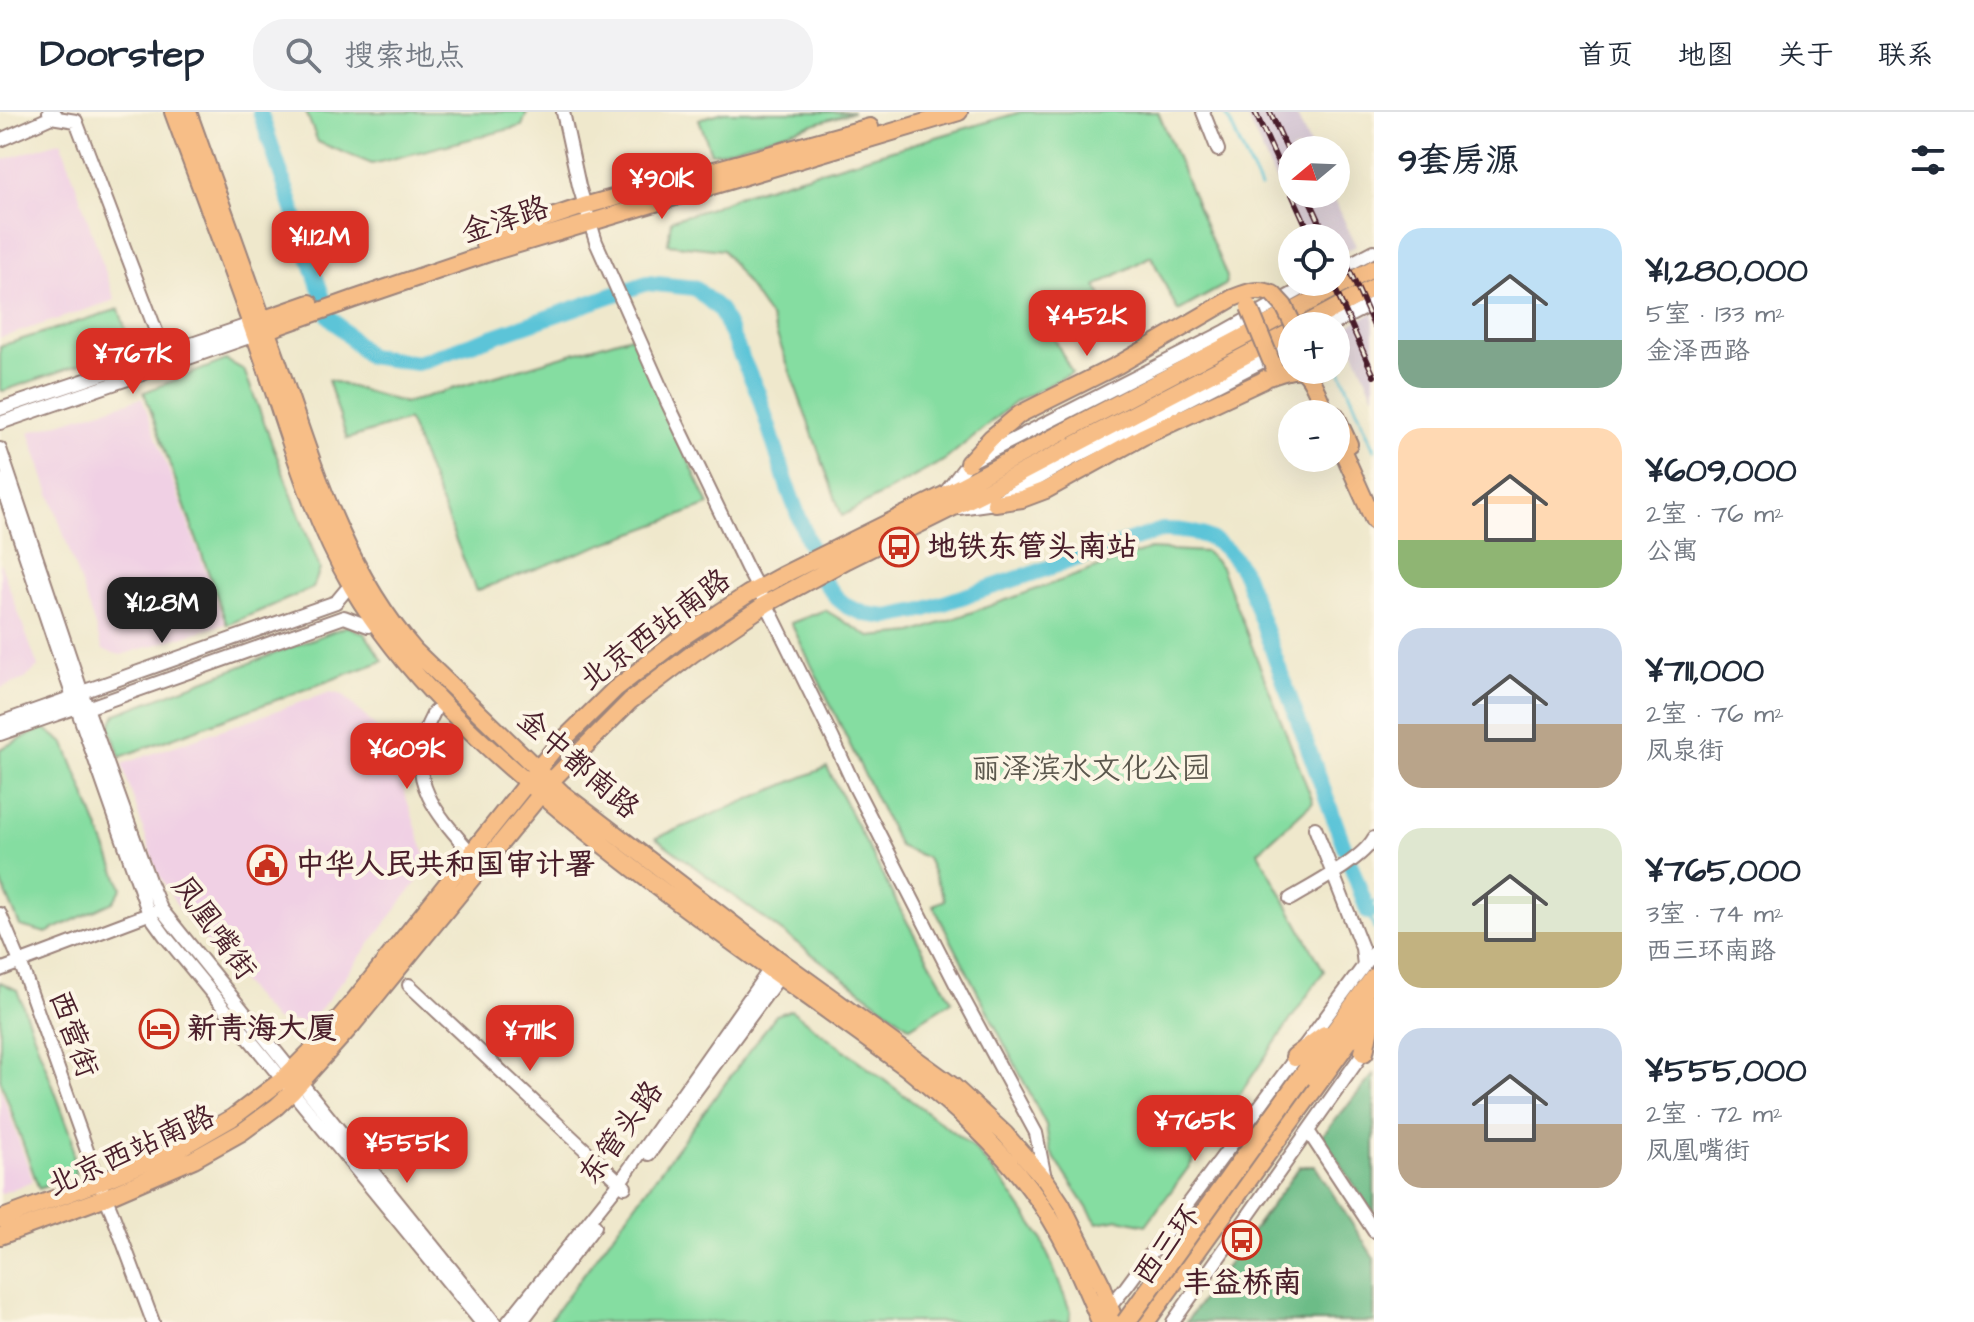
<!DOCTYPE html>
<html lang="zh">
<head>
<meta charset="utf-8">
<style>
	:root { --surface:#fff; --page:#f2f2f3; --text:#1f2937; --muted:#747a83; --line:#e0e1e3; --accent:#d93025 }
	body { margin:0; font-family:"Architects Daughter","LXGW WenKai TC",sans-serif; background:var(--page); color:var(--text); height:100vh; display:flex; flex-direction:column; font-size:30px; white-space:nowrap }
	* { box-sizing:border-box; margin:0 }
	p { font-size:26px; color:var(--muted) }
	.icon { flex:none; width:44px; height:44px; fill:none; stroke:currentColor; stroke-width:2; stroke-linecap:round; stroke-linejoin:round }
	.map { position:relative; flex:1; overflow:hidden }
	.side { display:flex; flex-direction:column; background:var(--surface); width:600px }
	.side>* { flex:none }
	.needle { width:52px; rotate:251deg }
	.controls { position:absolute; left:1278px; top:24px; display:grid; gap:16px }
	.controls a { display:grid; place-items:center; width:72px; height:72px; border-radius:50%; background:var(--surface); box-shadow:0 8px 32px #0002; font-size:40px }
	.price { position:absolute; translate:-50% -68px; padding:0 18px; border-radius:16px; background:var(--accent); color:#fff; font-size:26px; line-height:52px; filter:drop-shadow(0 2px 4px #0008) }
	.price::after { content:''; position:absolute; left:50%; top:48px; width:24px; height:18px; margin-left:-12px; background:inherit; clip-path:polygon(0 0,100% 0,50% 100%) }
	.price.active { background:#222; color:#fff }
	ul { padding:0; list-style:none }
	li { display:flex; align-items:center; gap:24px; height:200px; padding:0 24px }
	li span { display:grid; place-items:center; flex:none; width:224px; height:160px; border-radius:24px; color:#555 }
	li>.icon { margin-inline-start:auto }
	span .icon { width:96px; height:96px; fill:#fffc; stroke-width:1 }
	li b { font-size:34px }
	h2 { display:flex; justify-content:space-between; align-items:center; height:96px; padding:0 24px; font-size:34px }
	header { display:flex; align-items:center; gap:48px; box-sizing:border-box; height:112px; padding:0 40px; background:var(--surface); border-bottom:2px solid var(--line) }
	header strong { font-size:38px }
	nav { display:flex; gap:44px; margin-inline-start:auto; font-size:28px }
	.search { width:560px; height:72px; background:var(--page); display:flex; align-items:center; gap:20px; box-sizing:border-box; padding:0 28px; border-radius:32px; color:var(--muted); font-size:30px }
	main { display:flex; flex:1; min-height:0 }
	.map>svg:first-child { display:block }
	.built { fill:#f0d0e4 }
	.industrial { fill:#cebed1 }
	.green { fill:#85dda1; stroke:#687e66; stroke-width:2 }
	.forest { fill:#6cbc87; stroke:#5b6e59; stroke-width:2 }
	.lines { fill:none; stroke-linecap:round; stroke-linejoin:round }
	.stream { stroke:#5cc4d8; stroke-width:3 }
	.river { stroke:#5cc4d8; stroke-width:16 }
	.minor-casing { stroke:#9c847c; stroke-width:16 }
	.major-casing { stroke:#9c847c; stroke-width:20 }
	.highway-casing { stroke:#9c847c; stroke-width:22 }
	.minor { stroke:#fff; stroke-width:12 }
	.major { stroke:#f7be87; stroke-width:16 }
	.highway { stroke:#f7be87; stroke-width:18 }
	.rail-casing { stroke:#4a1f2b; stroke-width:6 }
	.rail { stroke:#fcf5e5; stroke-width:3; stroke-dasharray:9; stroke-linecap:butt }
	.major-bridge-casing { stroke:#9c847c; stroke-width:20; stroke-linecap:butt }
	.highway-bridge-casing { stroke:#9c847c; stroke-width:22; stroke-linecap:butt }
	.major-bridge { stroke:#f7be87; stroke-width:16 }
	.highway-bridge { stroke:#f7be87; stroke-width:18 }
	.labels { text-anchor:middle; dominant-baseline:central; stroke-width:8; stroke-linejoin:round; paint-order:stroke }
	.street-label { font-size:30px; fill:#4a1f2b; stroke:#fcf5e5 }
	.poi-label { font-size:30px; font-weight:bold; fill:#4a1f2b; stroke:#fcf5e5; text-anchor:start }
	.park-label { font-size:30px; fill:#5c584e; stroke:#fcf5e5 }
</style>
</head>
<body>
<header>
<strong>Doorstep</strong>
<div class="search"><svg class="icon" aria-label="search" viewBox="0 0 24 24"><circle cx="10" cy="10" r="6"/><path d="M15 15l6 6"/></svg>搜索地点</div>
<nav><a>首页</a><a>地图</a><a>关于</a><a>联系</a></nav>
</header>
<main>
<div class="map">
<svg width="1374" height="1210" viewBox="0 0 1374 1210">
	<rect width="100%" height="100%" fill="#fcf5e5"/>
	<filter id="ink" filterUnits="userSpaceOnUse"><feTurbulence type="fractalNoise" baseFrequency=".0125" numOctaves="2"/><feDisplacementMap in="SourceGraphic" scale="16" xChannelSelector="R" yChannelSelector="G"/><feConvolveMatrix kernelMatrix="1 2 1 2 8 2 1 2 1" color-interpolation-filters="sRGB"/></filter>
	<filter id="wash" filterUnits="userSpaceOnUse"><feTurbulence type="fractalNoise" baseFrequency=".006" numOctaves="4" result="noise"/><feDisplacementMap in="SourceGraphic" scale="32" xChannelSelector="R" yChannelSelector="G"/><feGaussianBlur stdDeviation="1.8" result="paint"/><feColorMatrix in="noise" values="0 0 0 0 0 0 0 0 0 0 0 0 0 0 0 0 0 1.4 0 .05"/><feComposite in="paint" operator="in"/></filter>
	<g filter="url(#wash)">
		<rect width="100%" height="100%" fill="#efe8cc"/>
		<path class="built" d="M 61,29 L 115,188 L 0,226 L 0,49 Z
			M 142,286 L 225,512 L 121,543 L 103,538 L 29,320 Z
			M 0,450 L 38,555 L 25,567 L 0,576 Z
			M 330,580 L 343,583 L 386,625 L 429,754 L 310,911 L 274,908 L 183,803 L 157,760 L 122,652 Z
			M 0,975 L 33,1069 L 0,1082 Z"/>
		<path class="industrial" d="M 1245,0 L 1295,0 L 1312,38 L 1292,38 L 1292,82 L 1332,82 L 1356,134 L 1336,143 L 1336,126 L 1301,126 Z
			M 1374,200 L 1374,284 L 1344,216 Z"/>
		<path class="green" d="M 306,0 L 527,0 L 522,14 L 372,52 L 318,30 Z
			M 724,0 L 853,0 L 721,40 L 711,41 L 699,7 Z
			M 1021,0 L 1158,0 L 1227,165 L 1225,173 L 1178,199 L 1151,144 L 1096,174 L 1102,185 L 1048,214 L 1072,261 L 1015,290 L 945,348 L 842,404 L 771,207 L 723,138 L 668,132 L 671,108 L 708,97 L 743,82 Z
			M 119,197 L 131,235 L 3,279 L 0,278 L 0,234 Z
			M 631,224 L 709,393 L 476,479 L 408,308 L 347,327 L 328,268 L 405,291 Z
			M 226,248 L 244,258 L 320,457 L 313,476 L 227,513 L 144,280 Z
			M 1150,437 L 1206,440 L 1221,455 L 1313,690 L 1258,740 L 1324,859 L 1205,1033 L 1146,1113 L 1119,1107 L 1097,1111 L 1050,1039 L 1046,1013 L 933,793 L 945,788 L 927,746 L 899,734 L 791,511 L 825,498 L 870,525 L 913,521 Z
			M 347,514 L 365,522 L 383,549 L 120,645 L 110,615 L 116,602 Z
			M 44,616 L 65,632 L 122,776 L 113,790 L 46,821 L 20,814 L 0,767 L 0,637 Z
			M 827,655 L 901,799 L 952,889 L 910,915 L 656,726 Z
			M 0,870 L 17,878 L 72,1025 L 75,1063 L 39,1077 L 0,967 Z
			M 791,898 L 973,1035 L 1006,1074 L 1041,1125 L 1071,1201 L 1069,1210 L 548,1210 L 776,903 Z"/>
		<path class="forest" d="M 1374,962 L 1374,1103 L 1322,1024 Z
			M 1300,1054 L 1315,1054 L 1374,1146 L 1374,1210 L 1186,1210 Z"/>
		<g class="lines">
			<path class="stream" d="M 1225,0 L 1260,76
				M 1336,248 L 1374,337
				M 1374,790 L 1368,800 L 1374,817"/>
			<path class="river" d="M 260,0 L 329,204 L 368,244 L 417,251 L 647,171 L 695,176 L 720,198 L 758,281 L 788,376 L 822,467 L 837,486 L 848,495 L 866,502 L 888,505 L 923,498 L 1162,418 C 1201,417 1226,428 1245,463 L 1368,800"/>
		</g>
	</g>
	<g filter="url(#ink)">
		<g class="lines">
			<defs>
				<path id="minor" d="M 49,0 L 51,5 L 76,9 L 164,240
					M 563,0 L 579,74 L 596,130 L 668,292 L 747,456 L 772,503 L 833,627 L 855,675 L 964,888 L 1036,1021 L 1045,1066
					M 1203,0 L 1218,38
					M 0,28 L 56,3
					M 1336,159 L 1374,139
					M 1330,214 L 1374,191
					M 0,297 L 251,212
					M 0,311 L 255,223
					M 0,337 L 87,596 L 150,771 L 161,797 L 494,1210
					M 0,368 L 73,585 L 149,802 L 165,824 L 481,1210
					M 945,381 L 968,351 L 1226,219 L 1314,170
					M 959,396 L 995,391 L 1068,349 L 1292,234
					M 434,600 C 431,607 426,615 424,623 C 409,674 441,706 471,741
					M 0,611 L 73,585 L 82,580 L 336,490 L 346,478
					M 0,622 L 77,595 L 87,596 L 344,505 L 368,514
					M 1315,716 L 1362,836 L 1364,853
					M 1290,787 C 1313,773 1362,748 1374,726
					M 0,802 L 20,850 L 95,1061 L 111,1098 L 153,1210
					M 0,858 L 154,800
					M 409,873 L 625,1075
					M 1308,1019 L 1374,1119
					M 649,1042 L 780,864
					M 1107,1198 L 1126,1175 L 1374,840
					M 508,1210 L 620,1070 L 770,857
					M 521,1210 L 595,1114
					M 1173,1210 L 1368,934"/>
				<path id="major" d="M 173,0 C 203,82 235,164 263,247 C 289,324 311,404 352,475 C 404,563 482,633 560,698 C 671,790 791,871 907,956 C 952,993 996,1031 1031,1078 C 1061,1117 1081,1164 1100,1210
					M 188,0 C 217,82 247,163 276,245 C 312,349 342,455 415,539 L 562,681 L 778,847 L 953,974 L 1005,1022 L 1046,1069 L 1062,1093 L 1103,1175 L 1115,1210
					M 484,133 L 531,112 L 584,94 L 870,15
					M 253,211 L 310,191
					M 1302,214 L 1374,175
					M 259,221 L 354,187 L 495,139 L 959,0
					M 1269,265 C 1278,262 1291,256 1301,258 C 1312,262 1321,291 1326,302
					M 1336,304 L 1349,332
					M 1336,324 L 1374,409
					M 968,351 L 991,326 L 1020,302 L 1118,253 L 1233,186 C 1248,180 1257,176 1273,182
					M 995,391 L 1022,387 L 1046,378 L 1142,325 L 1262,269 L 1274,261 L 1274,256
					M 0,1107 L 99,1070 L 180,1036 L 232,1006 L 282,968 L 316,934 L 353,890 L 553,638 L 615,577 L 681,526 L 748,482 L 781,464 L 942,384 L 1374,156
					M 0,1124 L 106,1085 L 194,1047 L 242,1020 L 276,995 L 292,980 L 353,912 L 553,667 L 630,589 L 692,542 L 766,492 L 847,448 L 990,377 L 1292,219"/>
				<path id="highway" d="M 1364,940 L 1372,901
					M 1295,945 L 1325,923
					M 1301,966 L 1374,866
					M 1145,1210 L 1374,893"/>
			</defs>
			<use href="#minor" class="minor-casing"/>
			<use href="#major" class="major-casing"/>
			<use href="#highway" class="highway-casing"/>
			<use href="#minor" class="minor"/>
			<use href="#major" class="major"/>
			<use href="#highway" class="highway"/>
			<defs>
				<path id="rail" d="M 1255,0 L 1292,81
					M 1270,0 L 1292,48
					M 1292,82 L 1312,126
					M 1307,82 L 1327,126
					M 1336,128 L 1374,214
					M 1332,170 L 1374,264"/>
			</defs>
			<use href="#rail" class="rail-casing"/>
			<use href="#rail" class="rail"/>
			<defs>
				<path id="major-bridge" d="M 1273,182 L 1284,194 L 1294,214
					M 1249,195 L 1274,256"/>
				<path id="highway-bridge" d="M 1126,1210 L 1301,966"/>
			</defs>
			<use href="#major-bridge" class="major-bridge-casing"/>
			<use href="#highway-bridge" class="highway-bridge-casing"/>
			<use href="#major-bridge" class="major-bridge"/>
			<use href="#highway-bridge" class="highway-bridge"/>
		</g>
	</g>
	<defs>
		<symbol id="bus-ring" viewBox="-11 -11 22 22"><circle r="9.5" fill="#fcf5e5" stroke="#c8321e" stroke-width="1.5"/><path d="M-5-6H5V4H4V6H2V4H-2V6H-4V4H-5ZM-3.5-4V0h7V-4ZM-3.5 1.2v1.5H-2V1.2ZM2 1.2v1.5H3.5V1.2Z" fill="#c8321e"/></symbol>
		<symbol id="civic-ring" viewBox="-11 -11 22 22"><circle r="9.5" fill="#fcf5e5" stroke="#c8321e" stroke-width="1.5"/><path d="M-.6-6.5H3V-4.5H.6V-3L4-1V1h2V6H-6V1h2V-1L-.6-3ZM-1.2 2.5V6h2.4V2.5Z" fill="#c8321e"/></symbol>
		<symbol id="hotel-ring" viewBox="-11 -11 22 22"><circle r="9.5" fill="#fcf5e5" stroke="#c8321e" stroke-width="1.5"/><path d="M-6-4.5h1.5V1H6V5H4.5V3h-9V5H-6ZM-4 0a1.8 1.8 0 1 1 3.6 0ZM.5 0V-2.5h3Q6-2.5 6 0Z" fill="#c8321e"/></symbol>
	</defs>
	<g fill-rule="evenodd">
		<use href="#bus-ring" x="877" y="413" width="44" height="44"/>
		<use href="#civic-ring" x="245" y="731" width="44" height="44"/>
		<use href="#hotel-ring" x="137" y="895" width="44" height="44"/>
		<use href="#bus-ring" x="1220" y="1106" width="44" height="44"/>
	</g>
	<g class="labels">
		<g class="street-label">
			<text transform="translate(505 108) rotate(-18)">金泽路</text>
			<text transform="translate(655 518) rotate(-37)">北京西站南路</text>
			<text transform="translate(578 652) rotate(41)">金中都南路</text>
			<text transform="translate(214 816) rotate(54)">凤凰嘴街</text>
			<text transform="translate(73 922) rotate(70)">西营街</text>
			<text transform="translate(621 1021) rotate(-54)">东管头路</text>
			<text transform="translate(131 1039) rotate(-24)">北京西站南路</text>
			<text transform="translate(1167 1133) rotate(-54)">西三环</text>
		</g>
		<g class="poi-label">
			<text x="927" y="435">地铁东管头南站</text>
			<text x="295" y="753">中华人民共和国审计署</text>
			<text x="187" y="917">新青海大厦</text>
			<text x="1242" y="1171" text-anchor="middle">丰益桥南</text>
		</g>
		<g class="park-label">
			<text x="1091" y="657">丽泽滨水文化公园</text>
		</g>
	</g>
</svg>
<div class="controls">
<a><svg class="needle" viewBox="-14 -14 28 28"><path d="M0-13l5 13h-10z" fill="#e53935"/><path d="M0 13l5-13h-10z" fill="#747a83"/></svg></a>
<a><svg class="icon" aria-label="locate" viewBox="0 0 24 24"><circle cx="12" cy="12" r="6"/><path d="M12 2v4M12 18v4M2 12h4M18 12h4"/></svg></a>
<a>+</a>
<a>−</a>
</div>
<b class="price" style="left:662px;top:109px">¥901K</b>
<b class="price" style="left:320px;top:167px">¥1.12M</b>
<b class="price" style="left:1087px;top:246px">¥452K</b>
<b class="price" style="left:133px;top:284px">¥767K</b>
<b class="price active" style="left:162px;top:533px">¥1.28M</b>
<b class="price" style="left:407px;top:679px">¥609K</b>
<b class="price" style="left:530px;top:961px">¥711K</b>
<b class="price" style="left:1195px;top:1051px">¥765K</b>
<b class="price" style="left:407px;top:1073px">¥555K</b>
</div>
<section class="side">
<h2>9套房源<svg class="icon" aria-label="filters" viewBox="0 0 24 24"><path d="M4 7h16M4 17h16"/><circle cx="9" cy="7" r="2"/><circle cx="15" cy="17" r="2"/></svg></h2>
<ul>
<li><span style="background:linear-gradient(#bfe0f5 70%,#7fa58c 0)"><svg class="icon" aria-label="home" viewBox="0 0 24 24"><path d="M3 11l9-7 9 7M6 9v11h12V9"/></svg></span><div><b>¥1,280,000</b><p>5室 · 133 m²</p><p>金泽西路</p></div></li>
<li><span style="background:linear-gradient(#ffd9b3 70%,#8fb573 0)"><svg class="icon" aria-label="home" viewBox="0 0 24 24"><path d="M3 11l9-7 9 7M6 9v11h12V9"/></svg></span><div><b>¥609,000</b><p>2室 · 76 m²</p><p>公寓</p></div></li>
<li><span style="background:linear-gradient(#c9d6e8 60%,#b9a48a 0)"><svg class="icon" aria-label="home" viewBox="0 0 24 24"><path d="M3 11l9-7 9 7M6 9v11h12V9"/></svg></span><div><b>¥711,000</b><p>2室 · 76 m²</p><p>凤泉街</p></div></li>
<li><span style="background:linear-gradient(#dfe7d0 65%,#c2b280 0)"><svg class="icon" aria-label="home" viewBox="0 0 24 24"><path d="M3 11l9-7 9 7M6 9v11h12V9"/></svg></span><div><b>¥765,000</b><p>3室 · 74 m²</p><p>西三环南路</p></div></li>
<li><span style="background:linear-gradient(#c9d6e8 60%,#b9a48a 0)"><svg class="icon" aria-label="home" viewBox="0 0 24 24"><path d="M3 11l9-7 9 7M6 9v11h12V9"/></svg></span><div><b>¥555,000</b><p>2室 · 72 m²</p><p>凤凰嘴街</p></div></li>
</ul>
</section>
</main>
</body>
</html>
